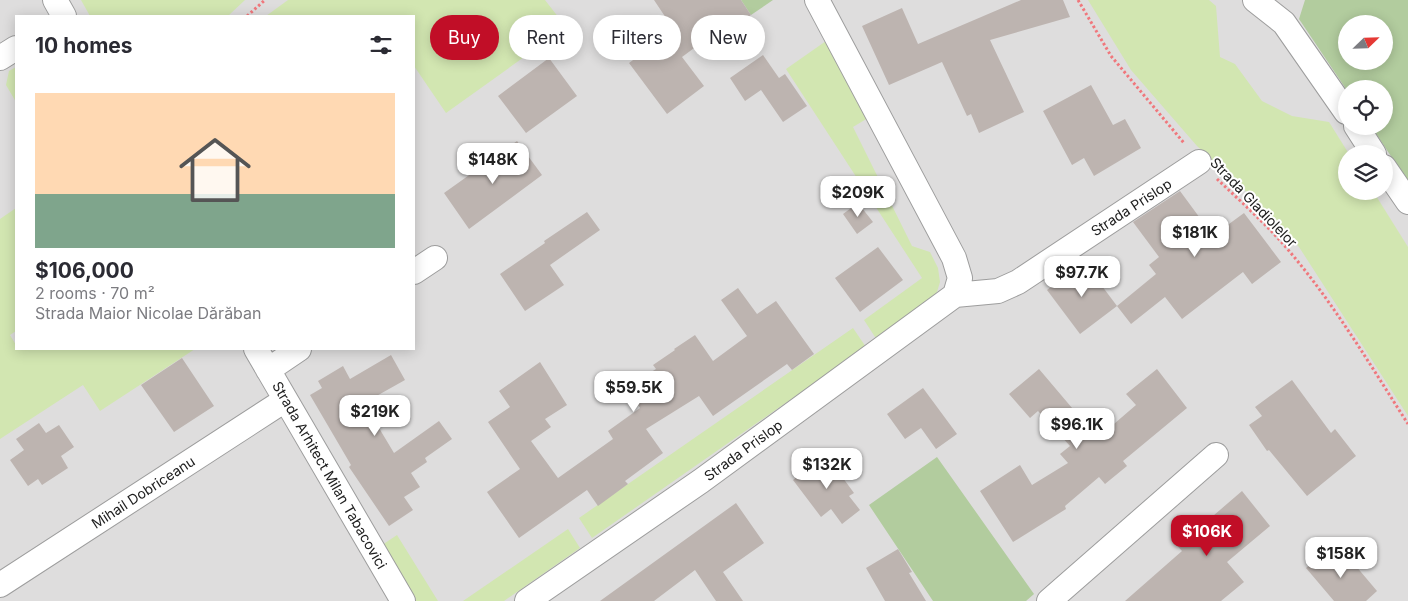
<!DOCTYPE html>
<html lang="en">
<head>
<meta charset="utf-8">
<style>
	:root { --surface:#fff; --page:#f2f2f3; --text:#2b2b33; --muted:#7c7c81; --line:#e1e1e2; --accent:#c10e27 }
	body { margin:0; font-family:Inter,sans-serif; background:var(--page); color:var(--text); height:100vh; display:flex; flex-direction:column; font-size:19px; white-space:nowrap }
	* { box-sizing:border-box; margin:0 }
	p { font-size:16px; color:var(--muted) }
	.icon { flex:none; width:28px; height:28px; fill:none; stroke:currentColor; stroke-width:2; stroke-linecap:round; stroke-linejoin:round }
	.map { position:relative; flex:1; overflow:hidden }
	.sheet { position:absolute; left:15px; top:15px; width:400px; height:335px; display:flex; flex-direction:column; background:var(--surface); border-radius:0px; box-shadow:0 2px 12px #0003 }
	.sheet>* { flex:none }
	.top-card { position:absolute; left:430px; top:15px; width:475px; height:45px; display:flex; gap:10px }
	.needle { width:32px; rotate:67deg }
	.fabs { position:absolute; left:1338px; top:15px; display:grid; gap:10px }
	.fabs a { display:grid; place-items:center; width:55px; height:55px; border-radius:50%; background:var(--surface); box-shadow:0 2px 12px #0003; font-size:25px }
	.price { position:absolute; translate:-50% -42px; padding:0 11px; border-radius:10px; background:#fff; color:#222; font-size:16px; line-height:32px; filter:drop-shadow(0 1px 2px #0008) }
	.price::after { content:''; position:absolute; left:50%; top:30px; width:15px; height:11px; margin-left:-8px; background:inherit; clip-path:polygon(0 0,100% 0,50% 100%) }
	.price.current { background:var(--accent); color:#fff }
	ul { padding:0; list-style:none }
	li { display:grid; align-content:center; gap:10px; height:265px; padding:0 20px }
	li+li { border-top:1px solid var(--line) }
	li span { display:grid; place-items:center; height:155px; border-radius:0px; color:#555 }
	li>.icon { margin-inline-start:auto }
	span .icon { width:90px; height:90px; fill:#fffc; stroke-width:1 }
	li b { font-size:21px }
	h2 { display:flex; justify-content:space-between; align-items:center; height:60px; padding:0 20px; font-size:21px }
	.pill { padding:0 18px; border-radius:22px; background:var(--surface); box-shadow:0 2px 12px #0003; font-size:18px; line-height:45px }
	.pill.current { background:var(--accent); color:#fff }
	.map>svg:first-child { display:block }
	.residential { fill:#dedddd; fill-rule:evenodd }
	.grass { fill:#d2e6b1 }
	.forest { fill:#b2cc9e; fill-rule:evenodd }
	.building { fill:#bdb4b0 }
	.lines { fill:none; stroke-linecap:round; stroke-linejoin:round }
	.minor-casing { stroke:#9d9d9d; stroke-width:26 }
	.path { stroke:#f0777c; stroke-width:3; stroke-dasharray:2.5 2.5; stroke-linecap:butt }
	.minor { stroke:#fff; stroke-width:24 }
	.labels { text-anchor:middle; dominant-baseline:central; stroke-width:4; stroke-linejoin:round; paint-order:stroke }
	.street-label { font-size:14px; fill:#202020; stroke:#fff }
</style>
</head>
<body>
<div class="map">
<svg width="1408" height="601" viewBox="0 0 1408 601">
	<rect width="100%" height="100%" fill="#f0ebe7"/>
	<path class="residential" d="M 0,0 L 1408,0 L 1408,601 L 0,601 ZM 16,16 L 414,16 L 414,349 L 16,349 ZM 1346,24 L 1384,24 L 1384,61 L 1346,61 ZM 1346,89 L 1384,89 L 1384,126 L 1346,126 ZM 1346,154 L 1384,154 L 1384,191 L 1346,191 Z"/>
	<path class="grass" d="M 81,0 L 245,0 L 228,16 L 90,16 Z
		M 288,0 L 545,0 L 566,27 L 446,113 L 414,66 L 414,16 L 266,16 Z
		M 1088,0 L 1209,0 L 1216,6 L 1220,57 L 1235,64 L 1262,101 L 1292,116 L 1329,122 L 1349,154 L 1346,154 L 1346,191 L 1373,191 L 1408,247 L 1408,416 L 1299,247 L 1252,197 L 1197,146 L 1131,70 Z
		M 826,41 L 868,118 L 853,127 L 912,246 L 930,252 L 938,268 L 940,282 L 937,292 L 928,302 L 877,340 L 864,320 L 922,278 L 786,69 Z
		M 16,67 L 16,102 L 6,85 L 9,71 Z
		M 16,208 L 16,331 L 10,335 L 16,345 L 16,349 L 195,349 L 100,411 L 83,385 L 0,439 L 0,219 Z
		M 853,328 L 866,347 L 592,538 L 579,518 Z
		M 568,529 L 580,548 L 504,601 L 463,601 Z
		M 397,535 L 438,601 L 416,601 L 382,545 Z"/>
	<path class="forest" d="M 741,0 L 773,0 L 751,15 Z
		M 1305,0 L 1408,0 L 1408,182 L 1371,126 L 1384,126 L 1384,89 L 1346,89 L 1299,19 ZM 1346,24 L 1384,24 L 1384,61 L 1346,61 Z
		M 937,457 L 1034,594 L 1026,601 L 933,601 L 869,505 Z"/>
	<path class="building" d="M 654,0 L 741,0 L 751,15 L 721,36 L 717,31 L 682,57 L 704,86 L 667,114 L 629,63 L 674,30 Z
		M 1021,0 L 1063,0 L 1070,17 L 990,40 L 1024,112 L 979,133 L 971,114 L 967,116 L 942,62 L 889,85 L 862,26 L 902,8 L 918,44 Z
		M 763,55 L 779,78 L 785,74 L 807,106 L 783,122 L 761,90 L 745,101 L 730,78 Z
		M 549,58 L 577,96 L 526,133 L 498,96 Z
		M 1091,85 L 1113,125 L 1125,119 L 1141,148 L 1094,176 L 1084,158 L 1072,165 L 1043,111 Z
		M 517,141 L 542,175 L 469,229 L 444,193 Z
		M 1180,191 L 1211,233 L 1229,224 L 1244,213 L 1281,262 L 1252,284 L 1243,272 L 1182,319 L 1165,297 L 1131,324 L 1117,306 L 1156,274 L 1149,265 L 1159,257 L 1133,222 Z
		M 858,203 L 873,222 L 857,234 L 843,214 Z
		M 587,212 L 600,230 L 550,265 L 564,285 L 525,311 L 500,274 L 545,243 L 544,241 Z
		M 878,247 L 903,280 L 860,312 L 835,278 Z
		M 1084,262 L 1117,306 L 1080,334 L 1047,290 Z
		M 738,288 L 757,314 L 776,301 L 814,354 L 792,370 L 787,364 L 713,416 L 699,396 L 646,429 L 663,453 L 625,481 L 628,484 L 598,506 L 587,490 L 519,538 L 487,492 L 520,469 L 488,422 L 510,407 L 499,391 L 540,362 L 567,405 L 545,419 L 551,427 L 531,441 L 558,478 L 613,439 L 608,431 L 640,408 L 627,387 L 656,369 L 653,365 L 675,350 L 674,349 L 695,335 L 713,361 L 747,336 L 721,300 Z
		M 391,355 L 405,380 L 364,403 L 394,453 L 439,421 L 452,439 L 425,458 L 427,462 L 411,473 L 420,487 L 404,497 L 413,510 L 389,526 L 349,467 L 351,465 L 310,395 L 322,388 L 318,381 L 343,366 L 350,379 Z
		M 182,358 L 214,406 L 174,432 L 141,385 Z
		M 1039,369 L 1078,415 L 1080,414 L 1100,436 L 1136,405 L 1126,394 L 1157,369 L 1187,408 L 1123,461 L 1127,466 L 1105,484 L 1099,477 L 1065,506 L 1066,509 L 1013,542 L 980,491 L 1020,465 L 1032,485 L 1068,463 L 1060,454 L 1070,446 L 1038,411 L 1030,418 L 1009,394 Z
		M 1292,380 L 1331,433 L 1335,429 L 1356,456 L 1307,496 L 1269,450 L 1267,451 L 1249,425 L 1262,416 L 1255,407 Z
		M 923,388 L 957,434 L 936,449 L 921,428 L 905,439 L 887,414 Z
		M 39,423 L 46,433 L 59,425 L 74,447 L 61,456 L 68,468 L 42,485 L 38,479 L 28,486 L 10,460 L 24,450 L 16,439 Z
		M 826,455 L 854,493 L 849,496 L 860,510 L 842,524 L 831,509 L 821,517 L 793,480 Z
		M 1242,491 L 1270,526 L 1227,562 L 1244,582 L 1221,601 L 1125,601 L 1182,551 L 1172,540 L 1194,522 L 1199,528 Z
		M 736,503 L 764,543 L 723,572 L 743,601 L 716,601 L 695,570 L 654,601 L 600,601 Z
		M 898,549 L 912,572 L 909,573 L 926,601 L 885,601 L 866,568 Z
		M 1328,550 L 1342,566 L 1350,559 L 1377,591 L 1366,601 L 1334,601 L 1306,568 Z"/>
	<g class="lines">
		<defs>
			<path id="minor" d="M 55,0 L 64,16
				M 1255,0 L 1284,23 L 1346,112
				M 0,58 L 16,48
				M 1356,126 L 1374,154
				M 1384,167 L 1408,202
				M 414,272 L 435,258
				M 955,295 L 998,291 L 1018,282 L 1199,162
				M 256,349 L 403,601
				M 268,370 L 299,349
				M 0,585 L 285,400
				M 527,601 L 701,481 L 955,295 L 960,278 L 954,258 L 817,0
				M 1049,601 L 1216,455"/>
		</defs>
		<use href="#minor" class="minor-casing"/>
		<path class="path" d="M 1078,0 L 1111,56 L 1184,143
			M 247,16 L 265,0
			M 1217,179 C 1236,197 1256,215 1274,234 C 1326,290 1367,360 1408,424"/>
		<use href="#minor" class="minor"/>
	</g>
	<g class="labels">
		<g class="street-label">
			<text transform="translate(1254 202) rotate(46)">Strada Gladiolelor</text>
			<text transform="translate(1131 207) rotate(-33)">Strada Prislop</text>
			<text transform="translate(743 450) rotate(-36)">Strada Prislop</text>
			<text transform="translate(330 475) rotate(60)">Strada Arhitect Milan Tabacovici</text>
			<text transform="translate(143 492) rotate(-33)">Mihail Dobriceanu</text>
		</g>
	</g>
</svg>
<div class="fabs">
<a><svg class="needle" viewBox="-14 -14 28 28"><path d="M0-13l5 13h-10z" fill="#e53935"/><path d="M0 13l5-13h-10z" fill="#7c7c81"/></svg></a>
<a><svg class="icon" aria-label="locate" viewBox="0 0 24 24"><circle cx="12" cy="12" r="6"/><path d="M12 2v4M12 18v4M2 12h4M18 12h4"/></svg></a>
<a><svg class="icon" aria-label="layers" viewBox="0 0 24 24"><path d="M12 4l9 5-9 5-9-5zM3 14l9 5 9-5"/></svg></a>
</div>
<b class="price" style="left:493px;top:185px">$148K</b>
<b class="price" style="left:858px;top:218px">$209K</b>
<b class="price" style="left:1195px;top:258px">$181K</b>
<b class="price" style="left:1082px;top:298px">$97.7K</b>
<b class="price" style="left:634px;top:413px">$59.5K</b>
<b class="price" style="left:375px;top:437px">$219K</b>
<b class="price" style="left:1077px;top:450px">$96.1K</b>
<b class="price" style="left:827px;top:490px">$132K</b>
<b class="price current" style="left:1207px;top:557px">$106K</b>
<b class="price" style="left:1341px;top:579px">$158K</b>
<div class="top-card">
<a class="pill current">Buy</a>
<a class="pill">Rent</a>
<a class="pill">Filters</a>
<a class="pill">New</a>
</div>
<section class="sheet">
<h2>10 homes<svg class="icon" aria-label="filters" viewBox="0 0 24 24"><path d="M4 7h16M4 17h16"/><circle cx="9" cy="7" r="2"/><circle cx="15" cy="17" r="2"/></svg></h2>
<ul>
<li><span style="background:linear-gradient(#ffd9b3 65%,#7fa58c 0)"><svg class="icon" aria-label="home" viewBox="0 0 24 24"><path d="M3 11l9-7 9 7M6 9v11h12V9"/></svg></span><div><b>$106,000</b><p>2 rooms · 70 m²</p><p>Strada Maior Nicolae Dărăban</p></div></li>
</ul>
</section>
</div>
</body>
</html>
